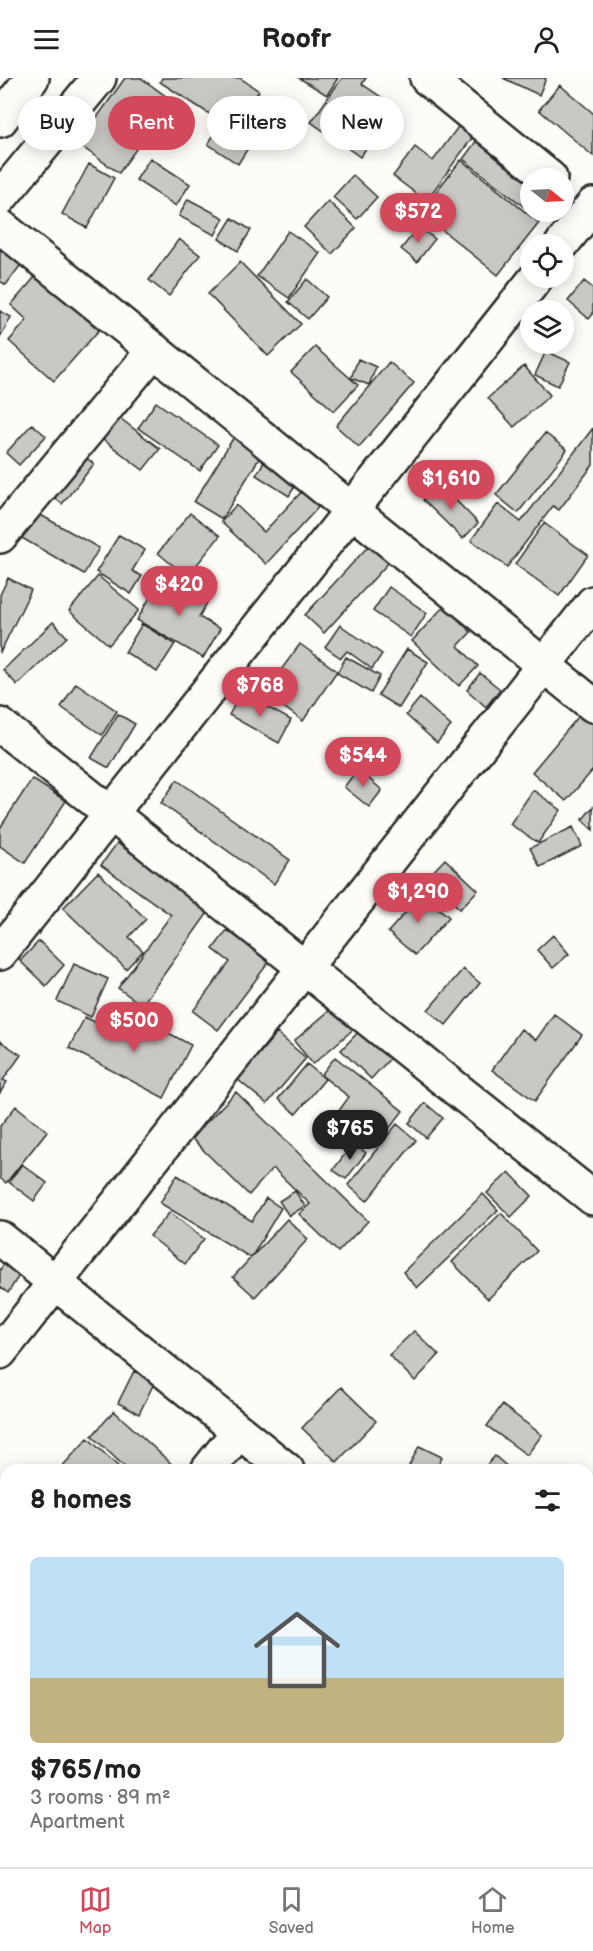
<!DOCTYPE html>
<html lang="en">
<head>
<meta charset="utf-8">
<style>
	:root { --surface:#fff; --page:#f6f6f6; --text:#222; --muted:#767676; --line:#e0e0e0; --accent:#d1495b }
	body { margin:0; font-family:"Balsamiq Sans",sans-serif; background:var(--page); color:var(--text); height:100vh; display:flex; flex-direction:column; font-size:22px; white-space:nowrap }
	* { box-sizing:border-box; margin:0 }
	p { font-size:20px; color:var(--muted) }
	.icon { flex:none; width:33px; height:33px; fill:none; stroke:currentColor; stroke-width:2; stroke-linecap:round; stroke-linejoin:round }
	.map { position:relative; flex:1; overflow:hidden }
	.panel { position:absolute; left:0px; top:1386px; width:594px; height:404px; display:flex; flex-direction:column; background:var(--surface); border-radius:18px 18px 0 0; box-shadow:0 3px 15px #0003 }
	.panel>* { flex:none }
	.hud { position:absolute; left:18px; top:18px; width:558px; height:54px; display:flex; gap:12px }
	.needle { width:39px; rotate:108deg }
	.controls { position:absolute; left:520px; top:90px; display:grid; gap:12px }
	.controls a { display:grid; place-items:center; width:54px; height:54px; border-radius:50%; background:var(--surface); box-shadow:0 3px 15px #0003; font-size:30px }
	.price { position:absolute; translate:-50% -51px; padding:0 14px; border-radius:21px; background:var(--accent); color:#fff; font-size:20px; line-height:39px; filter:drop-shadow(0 2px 3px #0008) }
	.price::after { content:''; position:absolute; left:50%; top:36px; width:18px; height:14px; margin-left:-9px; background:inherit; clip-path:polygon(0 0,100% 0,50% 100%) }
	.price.current { background:#222; color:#fff }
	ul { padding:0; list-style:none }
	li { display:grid; align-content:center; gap:12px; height:318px; padding:0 30px }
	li+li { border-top:2px solid var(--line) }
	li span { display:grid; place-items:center; height:186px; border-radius:9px; color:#555 }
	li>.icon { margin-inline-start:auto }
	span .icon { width:108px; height:108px; fill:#fffc; stroke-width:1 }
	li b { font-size:26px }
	h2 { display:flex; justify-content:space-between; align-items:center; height:72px; padding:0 30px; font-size:26px }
	.tag { padding:0 21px; border-radius:27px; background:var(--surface); box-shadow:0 3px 15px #0003; font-size:21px; line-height:54px }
	.tag.current { background:var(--accent); color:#fff }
	header { display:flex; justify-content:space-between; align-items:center; height:78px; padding:0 30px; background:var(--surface); font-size:27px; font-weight:700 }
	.tabs { display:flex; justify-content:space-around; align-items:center; height:84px; border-top:2px solid var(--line); background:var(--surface); font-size:16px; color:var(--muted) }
	.tabs a { display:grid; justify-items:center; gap:3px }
	.tabs .current { color:var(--accent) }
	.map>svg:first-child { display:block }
	.building { fill:#c9c8c4; stroke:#2b2b2b; stroke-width:1.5 }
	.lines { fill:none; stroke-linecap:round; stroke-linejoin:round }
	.minor-casing { stroke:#2b2b2b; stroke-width:38 }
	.minor { stroke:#fdfcf7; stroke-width:33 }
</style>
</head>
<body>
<header><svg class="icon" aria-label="menu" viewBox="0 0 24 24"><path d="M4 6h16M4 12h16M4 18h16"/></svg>Roofr<svg class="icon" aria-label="person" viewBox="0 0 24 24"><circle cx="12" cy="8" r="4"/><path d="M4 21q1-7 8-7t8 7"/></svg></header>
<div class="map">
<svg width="593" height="1789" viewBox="0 0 593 1789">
	<rect width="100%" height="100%" fill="#fdfcf7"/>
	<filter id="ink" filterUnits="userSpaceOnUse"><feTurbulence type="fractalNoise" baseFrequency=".0167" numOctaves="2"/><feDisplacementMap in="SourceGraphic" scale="12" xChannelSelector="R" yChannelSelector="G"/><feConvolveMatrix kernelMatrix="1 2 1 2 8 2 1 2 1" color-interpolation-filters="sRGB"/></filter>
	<g filter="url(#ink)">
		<path class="building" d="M 125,0 L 141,0 L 171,22 L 119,95 L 78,66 Z
			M 162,0 L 240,0 L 259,13 L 243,36 L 262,48 L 238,86 L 208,66 L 222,44 L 160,4 Z
			M 299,0 L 338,0 L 327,17 Z
			M 342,0 L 366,0 L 362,6 L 396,29 L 360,79 L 311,44 Z
			M 503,0 L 546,0 L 539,17 Z
			M 560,7 L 593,35 L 593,78 L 539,32 Z
			M 463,42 L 478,52 L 426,123 L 393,98 L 415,69 L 433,83 Z
			M 480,58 L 531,100 L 531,134 L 548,134 L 541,142 L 463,81 Z
			M 150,80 L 190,106 L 176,128 L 136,102 Z
			M 461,82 L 539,145 L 498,197 L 420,134 Z
			M 89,86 L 114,100 L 87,150 L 62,136 Z
			M 353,97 L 377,119 L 357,141 L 333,119 Z
			M 188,121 L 224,140 L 215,157 L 179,138 Z
			M 328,123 L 356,150 L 332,176 L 304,149 Z
			M 232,140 L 251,152 L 238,173 L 219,161 Z
			M 419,149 L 435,161 L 417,184 L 401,171 Z
			M 288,153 L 320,175 L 289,220 L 257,198 Z
			M 179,161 L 200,177 L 169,218 L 149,202 Z
			M 0,166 L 33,170 L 6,207 L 0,203 Z
			M 240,184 L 301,246 L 268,278 L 208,216 Z
			M 41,192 L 67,215 L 62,220 L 99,252 L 54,303 L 9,263 L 27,242 L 11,227 Z
			M 307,201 L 327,219 L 308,241 L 288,224 Z
			M 584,203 L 593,210 L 593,236 L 589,241 L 568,223 Z
			M 0,233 L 11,239 L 0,259 Z
			M 315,269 L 358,307 L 334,333 L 291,294 Z
			M 546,273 L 570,284 L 558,308 L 535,297 Z
			M 358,281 L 376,289 L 369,307 L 351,300 Z
			M 389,284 L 414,305 L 359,369 L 336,348 Z
			M 524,288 L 550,317 L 514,349 L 488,320 Z
			M 156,324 L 218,367 L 200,393 L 138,350 Z
			M 112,334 L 160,371 L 143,392 L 96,356 Z
			M 32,346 L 46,358 L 19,387 L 6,375 Z
			M 593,350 L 593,387 L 559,432 L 553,428 L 507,489 L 471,462 L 498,426 L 521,444 Z
			M 545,355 L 567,372 L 518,435 L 496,417 Z
			M 235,357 L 263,374 L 222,441 L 194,424 Z
			M 69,366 L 94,386 L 62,426 L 37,406 Z
			M 267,379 L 300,400 L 289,418 L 256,397 Z
			M 439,405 L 478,445 L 463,461 L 423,422 Z
			M 306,409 L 323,424 L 266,486 L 221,444 L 236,427 L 264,454 Z
			M 23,427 L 99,470 L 84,496 L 8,452 Z
			M 190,435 L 220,458 L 187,499 L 158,475 Z
			M 544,445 L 588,477 L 559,518 L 515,486 Z
			M 119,457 L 145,472 L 132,493 L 142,498 L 131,516 L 96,494 Z
			M 372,464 L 391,482 L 324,555 L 305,537 Z
			M 163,497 L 208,523 L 199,539 L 220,551 L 203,580 L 137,542 Z
			M 98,498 L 139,532 L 109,567 L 69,533 Z
			M 8,500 L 31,512 L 0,575 L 0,517 Z
			M 389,509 L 427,535 L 411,559 L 373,533 Z
			M 444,528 L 471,554 L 458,568 L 478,588 L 459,608 L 412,563 Z
			M 53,544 L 67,559 L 17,607 L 3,592 Z
			M 142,546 L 175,566 L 157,594 L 125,574 Z
			M 340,547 L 382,576 L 372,591 L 347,573 L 341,580 L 325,569 Z
			M 300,566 L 337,593 L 303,643 L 264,615 Z
			M 407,571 L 428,584 L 399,630 L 378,617 Z
			M 346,579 L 380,598 L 371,615 L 337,595 Z
			M 480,595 L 500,611 L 486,629 L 467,612 Z
			M 76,605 L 117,633 L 102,657 L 61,629 Z
			M 241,615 L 291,642 L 279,665 L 229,637 Z
			M 420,620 L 451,648 L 437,665 L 406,637 Z
			M 583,633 L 593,642 L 593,692 L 566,723 L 532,694 Z
			M 118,636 L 135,646 L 109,690 L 91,680 Z
			M 358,691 L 382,712 L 369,729 L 344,709 Z
			M 32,701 L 66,723 L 25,785 L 0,768 L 0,750 Z
			M 177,702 L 290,782 L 274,806 L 161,725 Z
			M 533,712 L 561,732 L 538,765 L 510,746 Z
			M 593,729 L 593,752 L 582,742 Z
			M 573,749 L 582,768 L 540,789 L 530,770 Z
			M 117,765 L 210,832 L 142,927 L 118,910 L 171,837 L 101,787 Z
			M 445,781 L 478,812 L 460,831 L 427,800 Z
			M 98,794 L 146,841 L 129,859 L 143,873 L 126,891 L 63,830 Z
			M 422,816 L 449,839 L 415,877 L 388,854 Z
			M 227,852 L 269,884 L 218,952 L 193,933 L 230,884 L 213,871 Z
			M 553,857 L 569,876 L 553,890 L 537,872 Z
			M 39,863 L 64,887 L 46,908 L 20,883 Z
			M 74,886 L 108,901 L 91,939 L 57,923 Z
			M 463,891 L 480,905 L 446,947 L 428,932 Z
			M 337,926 L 356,949 L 313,986 L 294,963 Z
			M 554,936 L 582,957 L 535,1023 L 492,992 L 521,951 L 536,962 Z
			M 85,939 L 127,961 L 139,939 L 191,967 L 164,1020 L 69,970 Z
			M 366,946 L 396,974 L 371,1001 L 341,972 Z
			M 277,955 L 306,980 L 267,1026 L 237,1001 Z
			M 0,963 L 21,977 L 3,1002 L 7,1004 L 0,1015 Z
			M 335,979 L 403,1033 L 375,1069 L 335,1038 L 349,1019 L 321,997 Z
			M 307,986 L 325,1001 L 296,1036 L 278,1021 Z
			M 236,1014 L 368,1143 L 338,1174 L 299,1136 L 310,1126 L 273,1090 L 249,1117 L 191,1060 Z
			M 425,1025 L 443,1040 L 426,1060 L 409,1045 Z
			M 16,1028 L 47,1053 L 6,1105 L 0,1100 L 0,1048 Z
			M 397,1046 L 416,1062 L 367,1123 L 348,1107 Z
			M 353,1065 L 366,1075 L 346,1101 L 333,1092 Z
			M 22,1086 L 47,1105 L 34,1123 L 9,1104 Z
			M 509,1094 L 532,1118 L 511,1139 L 487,1115 Z
			M 177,1097 L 252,1143 L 266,1120 L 281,1130 L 251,1180 L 160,1125 Z
			M 295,1113 L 305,1128 L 289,1138 L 279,1123 Z
			M 483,1116 L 498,1132 L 417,1210 L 403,1194 Z
			M 170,1134 L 204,1161 L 185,1186 L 150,1158 Z
			M 501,1135 L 537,1173 L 488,1221 L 452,1184 Z
			M 287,1141 L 308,1161 L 255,1219 L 233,1199 Z
			M 10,1177 L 25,1188 L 8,1215 L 0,1209 L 0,1192 Z
			M 414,1253 L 439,1277 L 415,1303 L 389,1277 Z
			M 134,1293 L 155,1303 L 139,1336 L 118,1325 Z
			M 341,1309 L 376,1343 L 337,1384 L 302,1350 Z
			M 502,1327 L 542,1357 L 527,1377 L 487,1348 Z
			M 114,1333 L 176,1390 L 174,1392 L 128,1392 L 92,1358 Z
			M 88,1360 L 122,1392 L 59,1392 Z
			M 419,1368 L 442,1379 L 436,1392 L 407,1392 Z
			M 495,1378 L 511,1392 L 482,1392 Z
			M 6,1485 L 6,1523 L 0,1517 L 0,1491 Z
			M 589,1497 L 593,1499 L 593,1529 L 588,1526 Z
			M 0,1578 L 6,1582 L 6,1609 L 0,1605 Z
			M 588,1661 L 593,1665 L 593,1711 L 588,1706 Z
			M 6,1704 L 6,1745 L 0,1753 L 0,1705 Z
			M 37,1784 L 93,1784 L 87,1789 L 31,1789 Z
			M 159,1784 L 203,1784 L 211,1789 L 167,1789 Z
			M 467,1784 L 503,1784 L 499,1789 L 463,1789 Z
			M 553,1784 L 583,1784 L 590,1789 L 560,1789 Z"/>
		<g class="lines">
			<defs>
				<path id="minor" d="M 427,0 L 550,100
					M 0,42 L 32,0
					M 0,120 L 99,0
					M 0,148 L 593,627
					M 562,166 L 593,127
					M 0,458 L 154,272
					M 0,647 L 593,1120
					M 0,875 L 536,200
					M 0,1160 L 287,1392
					M 0,1274 L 593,525
					M 208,1392 L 239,1353
					M 588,1427 L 593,1421
					M 588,1634 L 593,1638
					M 0,1654 L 6,1646
					M 0,1686 L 6,1691
					M 122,1784 L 129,1789
					M 286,1789 L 291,1784"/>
			</defs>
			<use href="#minor" class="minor-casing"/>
			<use href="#minor" class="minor"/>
		</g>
	</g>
</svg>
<div class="controls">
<a><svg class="needle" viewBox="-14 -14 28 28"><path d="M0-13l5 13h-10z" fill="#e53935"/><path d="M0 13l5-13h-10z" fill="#767676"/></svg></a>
<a><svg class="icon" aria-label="locate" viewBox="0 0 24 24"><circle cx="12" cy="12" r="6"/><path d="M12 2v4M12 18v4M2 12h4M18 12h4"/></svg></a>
<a><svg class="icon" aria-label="layers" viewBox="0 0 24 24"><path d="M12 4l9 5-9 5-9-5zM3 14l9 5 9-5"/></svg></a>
</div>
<b class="price" style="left:418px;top:166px">$572</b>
<b class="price" style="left:451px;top:433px">$1,610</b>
<b class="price" style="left:179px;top:539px">$420</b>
<b class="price" style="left:260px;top:640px">$768</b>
<b class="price" style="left:363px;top:710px">$544</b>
<b class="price" style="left:418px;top:846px">$1,290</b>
<b class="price" style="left:134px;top:975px">$500</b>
<b class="price current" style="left:350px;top:1083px">$765</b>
<div class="hud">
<a class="tag">Buy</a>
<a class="tag current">Rent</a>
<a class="tag">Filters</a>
<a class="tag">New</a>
</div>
<section class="panel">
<h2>8 homes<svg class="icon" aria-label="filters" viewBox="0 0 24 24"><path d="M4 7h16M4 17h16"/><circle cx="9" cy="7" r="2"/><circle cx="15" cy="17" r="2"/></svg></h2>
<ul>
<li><span style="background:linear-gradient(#bfe0f5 65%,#c2b280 0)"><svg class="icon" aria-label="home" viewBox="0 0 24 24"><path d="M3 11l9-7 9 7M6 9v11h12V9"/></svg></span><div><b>$765/mo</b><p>3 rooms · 89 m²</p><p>Apartment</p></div></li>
</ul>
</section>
</div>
<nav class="tabs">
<a class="current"><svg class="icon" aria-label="map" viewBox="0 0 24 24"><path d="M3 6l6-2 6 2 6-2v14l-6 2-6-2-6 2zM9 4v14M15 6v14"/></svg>Map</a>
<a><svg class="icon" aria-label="saved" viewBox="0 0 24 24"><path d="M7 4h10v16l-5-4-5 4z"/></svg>Saved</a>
<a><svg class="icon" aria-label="home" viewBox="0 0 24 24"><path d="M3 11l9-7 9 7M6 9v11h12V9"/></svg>Home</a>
</nav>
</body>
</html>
